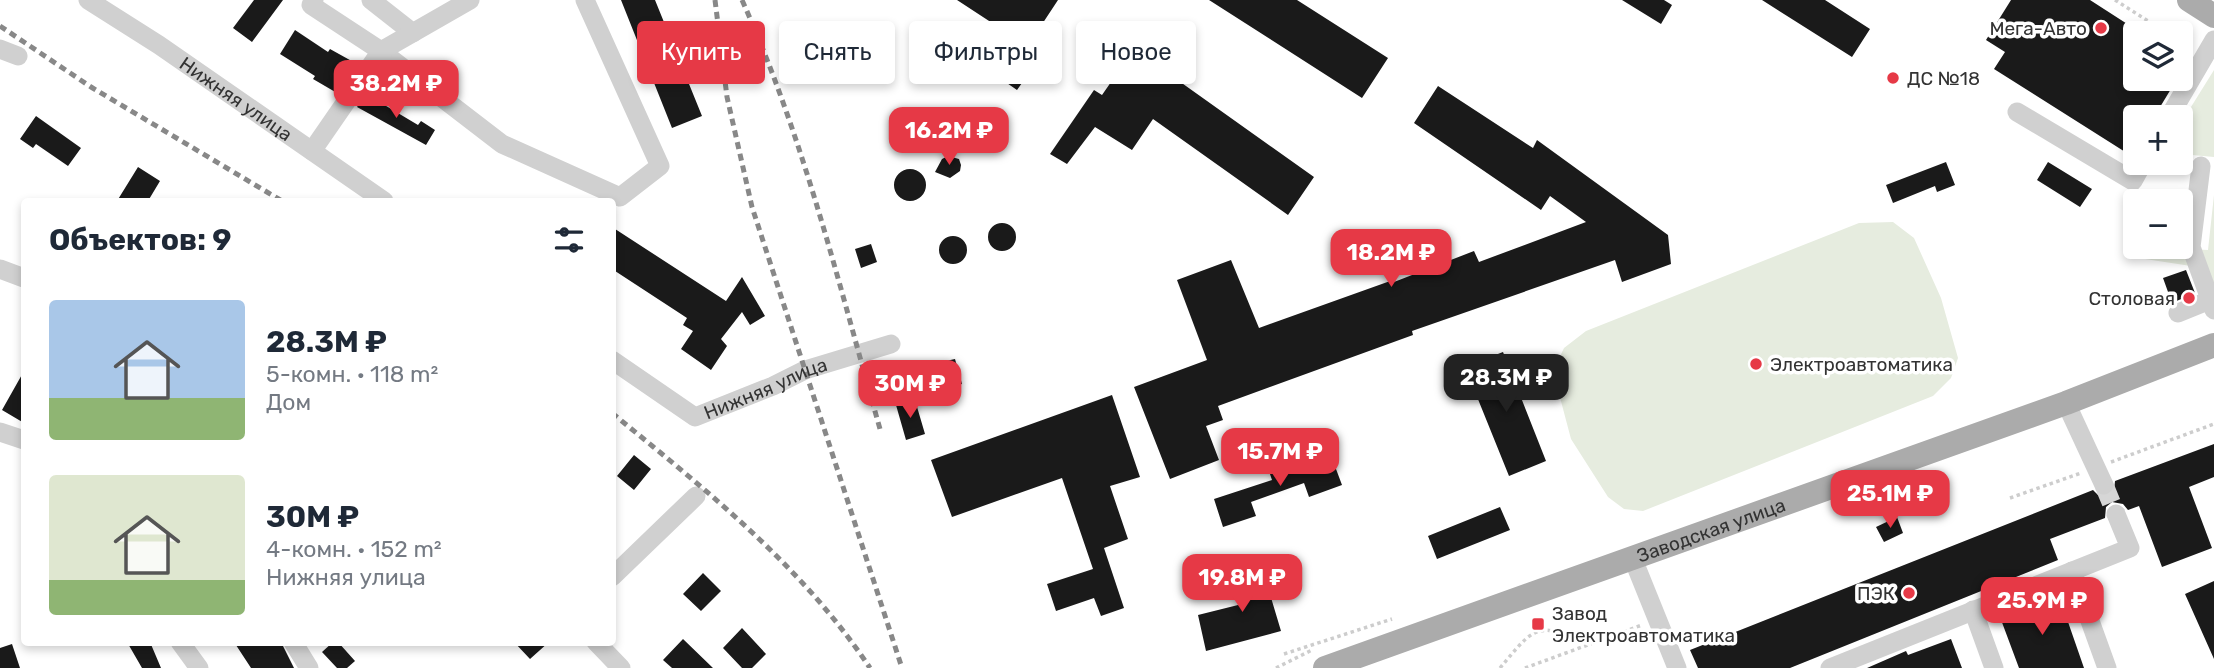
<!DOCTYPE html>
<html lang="ru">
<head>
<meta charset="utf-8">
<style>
	:root { --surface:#fff; --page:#f6f6f7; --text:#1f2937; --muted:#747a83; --accent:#e63946 }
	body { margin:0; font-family:Rubik,sans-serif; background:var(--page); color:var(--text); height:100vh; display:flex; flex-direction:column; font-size:26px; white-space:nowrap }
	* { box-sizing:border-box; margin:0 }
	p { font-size:23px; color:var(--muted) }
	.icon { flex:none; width:38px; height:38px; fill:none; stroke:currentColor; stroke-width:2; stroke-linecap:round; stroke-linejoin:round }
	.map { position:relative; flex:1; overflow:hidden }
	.panel { position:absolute; left:21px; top:198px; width:595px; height:448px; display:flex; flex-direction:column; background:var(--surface); border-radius:7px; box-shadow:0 4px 10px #0003 }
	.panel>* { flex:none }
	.banner { position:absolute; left:637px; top:21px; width:665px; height:63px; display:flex; gap:14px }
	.fabs { position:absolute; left:2123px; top:21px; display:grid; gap:14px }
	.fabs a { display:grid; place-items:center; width:70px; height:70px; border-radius:7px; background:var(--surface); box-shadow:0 4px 10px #0003; font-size:35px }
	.price { position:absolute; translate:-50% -60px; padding:0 16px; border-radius:14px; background:var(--accent); color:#fff; font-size:23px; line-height:46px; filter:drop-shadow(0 2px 4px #0008) }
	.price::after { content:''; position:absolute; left:50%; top:42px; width:21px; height:16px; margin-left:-10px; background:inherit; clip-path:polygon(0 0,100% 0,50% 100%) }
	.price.on { background:#222; color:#fff }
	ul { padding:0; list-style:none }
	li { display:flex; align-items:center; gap:21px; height:175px; padding:0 28px }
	li span { display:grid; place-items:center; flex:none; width:196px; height:140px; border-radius:7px; color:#555 }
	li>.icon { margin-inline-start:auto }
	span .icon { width:84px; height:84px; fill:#fffc; stroke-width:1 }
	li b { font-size:30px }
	h2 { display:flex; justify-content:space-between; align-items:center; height:84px; padding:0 28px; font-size:30px }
	.chip { padding:0 24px; border-radius:7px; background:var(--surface); box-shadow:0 4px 10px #0003; font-size:24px; line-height:63px }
	.chip.on { background:var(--accent); color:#fff }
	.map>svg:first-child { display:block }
	.park { fill:#e6ecdf }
	.building { fill:#1a1a1a }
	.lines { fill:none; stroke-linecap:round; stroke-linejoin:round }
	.minor-tunnel { stroke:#d6d6d6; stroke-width:19; stroke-dasharray:19 10; stroke-linecap:butt }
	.path { stroke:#cdcdcd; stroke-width:3.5; stroke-dasharray:3.5 3.5; stroke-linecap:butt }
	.minor { stroke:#d0d0d0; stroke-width:19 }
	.major { stroke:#ababab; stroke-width:24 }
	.rail { stroke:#888; stroke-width:5; stroke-dasharray:7 5; stroke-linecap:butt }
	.poi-dot { fill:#e63946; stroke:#fff; stroke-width:2.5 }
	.labels { text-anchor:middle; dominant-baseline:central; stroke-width:7; stroke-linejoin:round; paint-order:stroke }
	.poi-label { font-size:19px; fill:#333; stroke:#fff; text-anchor:end }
	.street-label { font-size:19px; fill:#333; stroke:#fff }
</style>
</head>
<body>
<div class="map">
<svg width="2214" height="668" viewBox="0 0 2214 668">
	<rect width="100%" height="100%" fill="#fff"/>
	<path class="park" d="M 2214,70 L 2214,157 L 2181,154 L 2181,123 Z
		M 2214,195 L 2214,304 L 2191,266 L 2145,259 L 2148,247 L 2208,250 Z
		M 1893,222 L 1914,238 L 1941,298 L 1958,358 L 1951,378 L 1933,396 L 1643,511 L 1624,509 L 1608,497 L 1571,439 L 1553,371 L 1564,348 L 1586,331 L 1859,223 Z"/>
	<path class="building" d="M 254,0 L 283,0 L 252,42 L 233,28 Z
		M 621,0 L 655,0 L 702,116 L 672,128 Z
		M 957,0 L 1058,0 L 1029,44 L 1042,55 L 1017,90 L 988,70 L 1012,36 Z
		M 1209,0 L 1297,0 L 1388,58 L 1362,98 Z
		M 1622,0 L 1664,0 L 1672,5 L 1661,24 Z
		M 1762,0 L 1825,0 L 1870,29 L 1852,57 Z
		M 2011,0 L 2090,0 L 2135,29 L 2135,79 L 2177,79 L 2154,117 L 2135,117 L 2135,147 L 2130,155 L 1994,69 L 2005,52 L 1986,40 Z
		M 295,30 L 328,52 L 330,49 L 357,64 L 337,93 L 313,79 L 315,76 L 280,54 Z
		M 1134,49 L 1314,177 L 1288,215 L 1153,119 L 1132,150 L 1095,127 L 1067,164 L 1050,154 L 1094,90 L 1102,95 Z
		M 1438,86 L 1533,148 L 1537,140 L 1668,235 L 1671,264 L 1622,282 L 1615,260 L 1412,331 L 1413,335 L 1218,406 L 1223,420 L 1206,426 L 1219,460 L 1170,479 L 1134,387 L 1207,360 L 1177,280 L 1231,260 L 1259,328 L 1393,280 L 1394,282 L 1474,251 L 1479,262 L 1586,222 L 1550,196 L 1541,210 L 1414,123 Z
		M 366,94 L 418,125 L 421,121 L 435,130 L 426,145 L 357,107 Z
		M 36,116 L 81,148 L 68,166 L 36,144 L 33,148 L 20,139 Z
		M911 133a10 10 0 1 1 20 0a10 10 0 1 1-20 0Z
		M 948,156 L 959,159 L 961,165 L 960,171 L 950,178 L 935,172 L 942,159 Z
		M 1946,162 L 1955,185 L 1937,192 L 1935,186 L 1893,203 L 1886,185 Z
		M 2048,162 L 2092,189 L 2080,207 L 2037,180 Z
		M 138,167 L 160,181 L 148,201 L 117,201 Z
		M894 185a16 16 0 1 1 32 0a16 16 0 1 1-32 0Z
		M988 237a14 14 0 1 1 28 0a14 14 0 1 1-28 0Z
		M 612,227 L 726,301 L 742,277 L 765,316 L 750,325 L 742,312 L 721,339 L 727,346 L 711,370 L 681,349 L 693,331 L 683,325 L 687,318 L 612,269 Z
		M939 250a14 14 0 1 1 28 0a14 14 0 1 1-28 0Z
		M 871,244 L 877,262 L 861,268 L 855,249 Z
		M 2186,270 L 2195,293 L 2172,303 L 2163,278 Z
		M 1503,352 L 1546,461 L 1509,476 L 1465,367 Z
		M 955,359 L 962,384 L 939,389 L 932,364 Z
		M 24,371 L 24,423 L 2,410 Z
		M 1112,395 L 1140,477 L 1110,486 L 1128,539 L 1104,548 L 1124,608 L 1101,616 L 1094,598 L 1056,611 L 1047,584 L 1093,569 L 1062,478 L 952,517 L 931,460 Z
		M 915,400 L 925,434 L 906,440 L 896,405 Z
		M 2214,444 L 2214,477 L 2189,487 L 2212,548 L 2162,567 L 2139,506 L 2128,510 L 2123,504 L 2112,502 L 2106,507 L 2105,518 L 2050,539 L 2058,560 L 1790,668 L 1698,668 L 1690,650 L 2093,490 L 2098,495 L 2109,496 L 2114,491 L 2115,481 Z
		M 1330,453 L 1342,485 L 1309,497 L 1304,483 L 1251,502 L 1256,516 L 1223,527 L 1214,499 L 1272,480 L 1270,474 Z
		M 634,455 L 651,469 L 634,490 L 617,476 Z
		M 1500,507 L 1510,530 L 1437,559 L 1428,536 Z
		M 1897,517 L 1903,533 L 1884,542 L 1876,527 Z
		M 1261,564 L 1281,631 L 1206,651 L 1198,615 L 1246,603 L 1236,571 Z
		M 703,573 L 721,591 L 701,611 L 683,594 Z
		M 2214,581 L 2214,659 L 2185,594 Z
		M 2059,596 L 2084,668 L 2019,668 L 2000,617 Z
		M 742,628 L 766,654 L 752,668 L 742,668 L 723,648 Z
		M 683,639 L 713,668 L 672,668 L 663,660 Z
		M 1951,639 L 1962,668 L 1867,668 L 1906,651 L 1908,655 Z
		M 127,642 L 150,642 L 161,668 L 142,668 Z
		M 234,642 L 281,642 L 294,668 L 251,668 Z
		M 333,642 L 338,642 L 355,661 L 347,668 L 337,668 L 322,652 Z
		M 514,642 L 549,642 L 530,659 Z
		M 12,644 L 20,668 L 0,668 L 0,648 Z"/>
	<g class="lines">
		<path class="minor-tunnel" d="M 2104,485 L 2116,514"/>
		<path class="path" d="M 2115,0 L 2167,33
			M 2180,42 L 2189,47
			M 2111,462 L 2214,424
			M 2010,498 L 2081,473
			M 1284,654 L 1392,619
			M 1276,668 L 1312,650
			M 1500,668 C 1536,625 1536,622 1589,643
			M 1525,668 L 1642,625"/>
		<g class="minor">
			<path id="s1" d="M 88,0 L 159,45 L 384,201"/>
			<path d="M 314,0 L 311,5 L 381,51 L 502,144 L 620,197 L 660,166 L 585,0"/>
			<path d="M 371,0 L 413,33"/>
			<path d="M 0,49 L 18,56"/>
			<path d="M 2017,112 L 2133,181 L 2143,163"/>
			<path d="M 2169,117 L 2214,40"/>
			<path d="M 312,151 L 381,51 L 470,0"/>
			<path d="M 2201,166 L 2191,247 L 2214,310"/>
			<path d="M 0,269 L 24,278"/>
			<path d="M 2178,313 L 2210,300"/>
			<path id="s2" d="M 612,360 L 695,417 L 773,386 L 805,370 L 891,344"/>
			<path d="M 2066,403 L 2104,485"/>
			<path d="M 0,432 L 24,440"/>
			<path d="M 1633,559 L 1677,668"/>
			<path d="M 2072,571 L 2107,668"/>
			<path d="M 612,577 L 696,496"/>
			<path d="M 1973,610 L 1994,668"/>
			<path d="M 180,642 L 199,668"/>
			<path d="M 293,642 L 309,668"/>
			<path d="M 596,642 L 621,668"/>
			<path d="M 1830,668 L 2130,548 L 2116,514"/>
		</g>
		<g class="major">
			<path d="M 2189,0 L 2214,16"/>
			<path id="s3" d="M 1325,668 L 2066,403 L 2214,345"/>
		</g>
		<path class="rail" d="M 715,0 L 727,97 L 752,207 L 902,668
			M 742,0 C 804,138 839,285 880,429
			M 0,26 L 91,87 L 282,201
			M 612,413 C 706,490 802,566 870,668"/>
	</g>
	<g class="poi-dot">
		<circle cx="2101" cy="28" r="7"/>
		<circle cx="1893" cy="78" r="7"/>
		<circle cx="2189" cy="298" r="7"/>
		<circle cx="1756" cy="364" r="7"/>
		<circle cx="1909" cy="593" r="7"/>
		<rect x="1531" y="617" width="14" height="14" rx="3.5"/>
	</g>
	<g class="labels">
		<g class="poi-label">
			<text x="2087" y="28">Мега-Авто</text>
			<text x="1907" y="78" text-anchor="start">ДС №18</text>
			<text x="2175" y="298">Столовая</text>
			<text x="1770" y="364" text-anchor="start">Электроавтоматика</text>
			<text x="1895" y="593">ПЭК</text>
			<text x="1552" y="613" text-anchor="start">Завод<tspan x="1552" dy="22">Электроавтоматика</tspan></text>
		</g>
		<g class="street-label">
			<text stroke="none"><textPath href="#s1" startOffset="178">Нижняя улица</textPath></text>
			<text stroke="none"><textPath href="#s2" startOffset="177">Нижняя улица</textPath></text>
			<text stroke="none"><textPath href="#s3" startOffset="410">Заводская улица</textPath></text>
		</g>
	</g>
</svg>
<div class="fabs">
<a><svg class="icon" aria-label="layers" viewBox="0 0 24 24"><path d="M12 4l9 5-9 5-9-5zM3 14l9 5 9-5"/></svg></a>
<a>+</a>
<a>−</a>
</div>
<b class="price" style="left:396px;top:120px">38.2M ₽</b>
<b class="price" style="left:949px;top:167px">16.2M ₽</b>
<b class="price" style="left:1391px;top:289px">18.2M ₽</b>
<b class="price on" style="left:1506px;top:414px">28.3M ₽</b>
<b class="price" style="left:910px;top:420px">30M ₽</b>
<b class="price" style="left:1280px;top:488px">15.7M ₽</b>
<b class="price" style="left:1890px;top:530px">25.1M ₽</b>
<b class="price" style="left:1242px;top:614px">19.8M ₽</b>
<b class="price" style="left:2042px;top:637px">25.9M ₽</b>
<div class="banner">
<a class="chip on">Купить</a>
<a class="chip">Снять</a>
<a class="chip">Фильтры</a>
<a class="chip">Новое</a>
</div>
<section class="panel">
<h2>Объектов: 9<svg class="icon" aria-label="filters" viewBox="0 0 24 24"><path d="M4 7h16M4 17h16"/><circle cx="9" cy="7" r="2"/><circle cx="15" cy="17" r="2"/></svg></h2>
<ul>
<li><span style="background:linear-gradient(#a9c7e8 70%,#8fb573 0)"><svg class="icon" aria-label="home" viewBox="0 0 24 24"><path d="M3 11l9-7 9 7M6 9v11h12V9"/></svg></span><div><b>28.3M ₽</b><p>5-комн. · 118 m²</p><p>Дом</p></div></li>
<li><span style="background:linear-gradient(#dfe7d0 75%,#8fb573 0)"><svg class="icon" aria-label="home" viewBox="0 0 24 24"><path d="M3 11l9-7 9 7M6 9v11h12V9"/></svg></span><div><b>30M ₽</b><p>4-комн. · 152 m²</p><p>Нижняя улица</p></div></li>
</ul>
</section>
</div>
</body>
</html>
